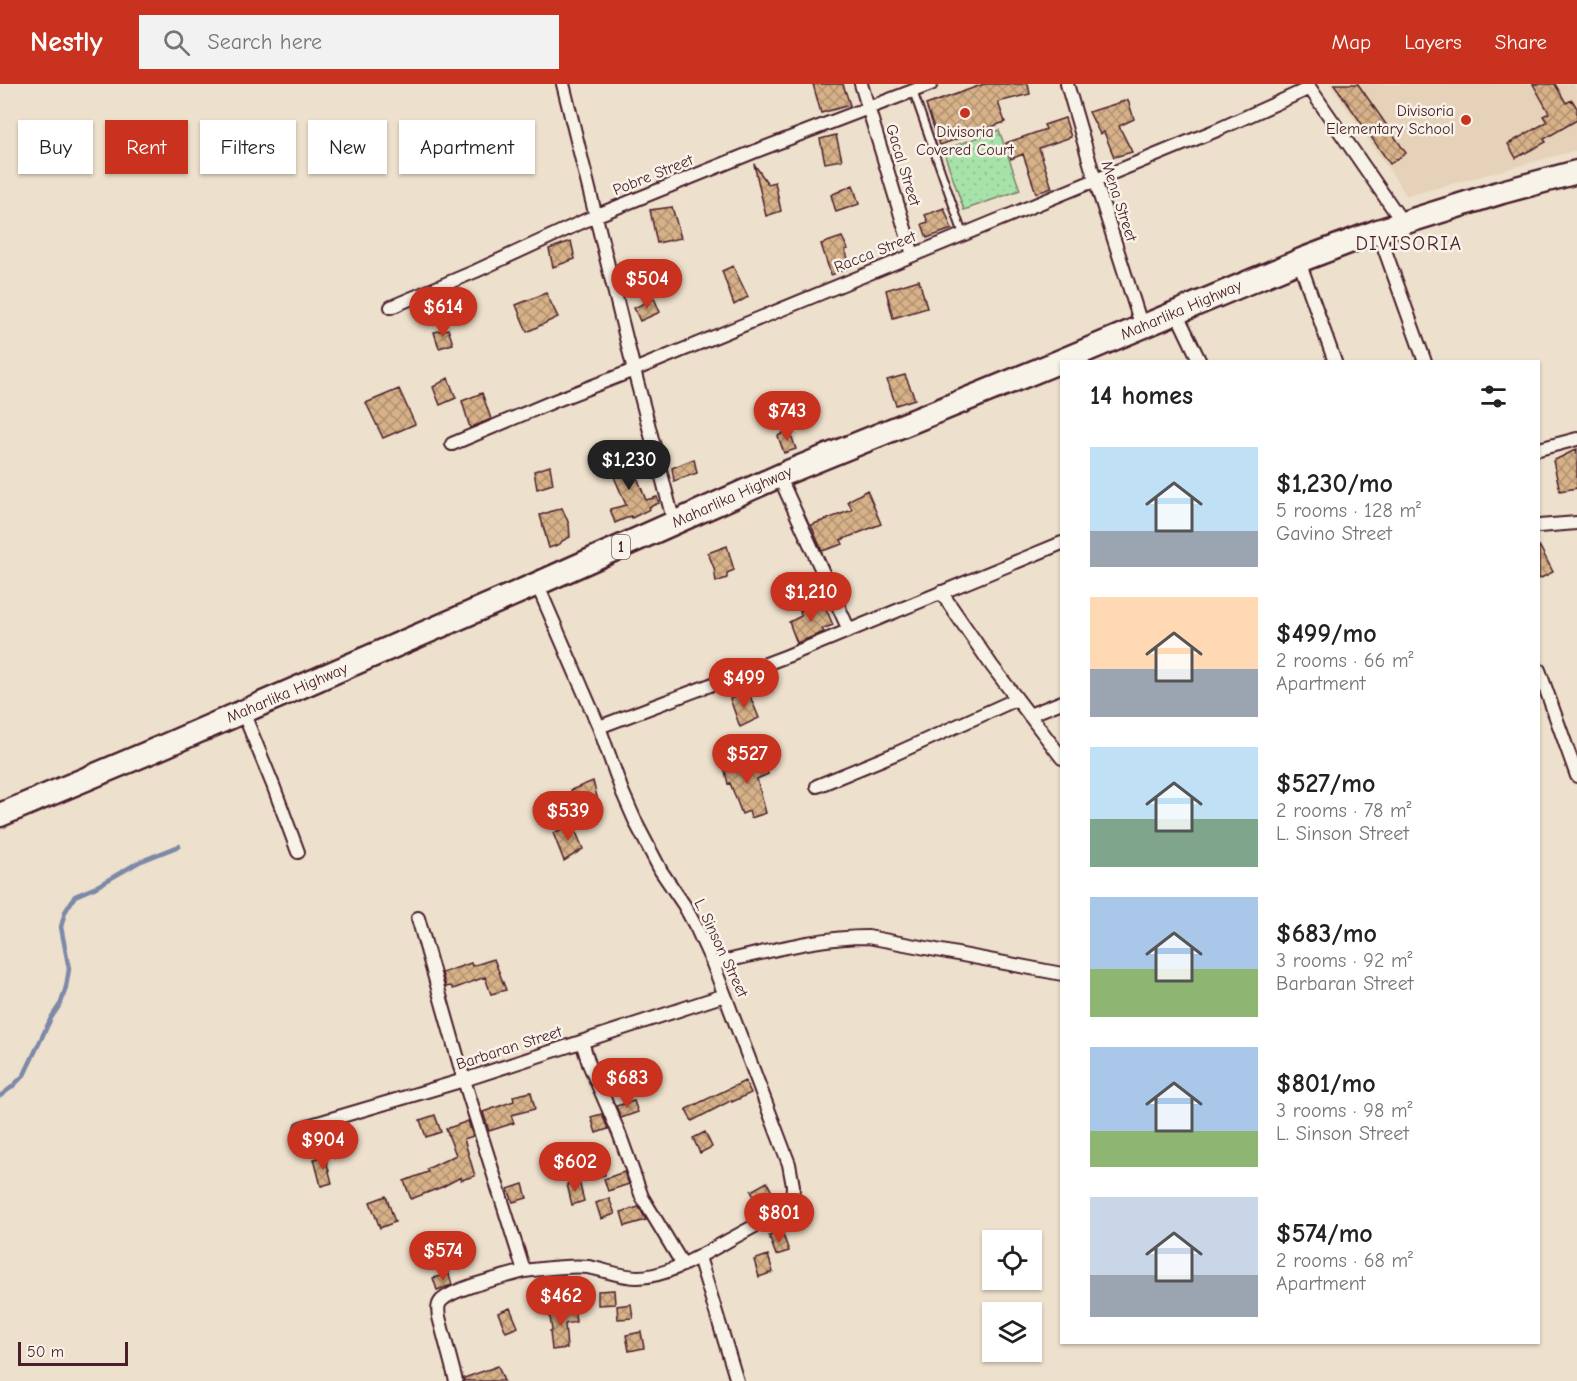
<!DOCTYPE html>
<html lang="en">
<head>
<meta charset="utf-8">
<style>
	:root { --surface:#fff; --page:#f2f2f2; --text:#222; --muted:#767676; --accent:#c8321e }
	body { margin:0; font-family:"Comic Neue",sans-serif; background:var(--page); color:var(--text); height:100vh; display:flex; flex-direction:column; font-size:22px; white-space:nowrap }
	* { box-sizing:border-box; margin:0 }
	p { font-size:20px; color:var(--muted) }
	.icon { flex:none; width:33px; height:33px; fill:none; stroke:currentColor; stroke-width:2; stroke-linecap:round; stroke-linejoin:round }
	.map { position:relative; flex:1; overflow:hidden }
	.details { position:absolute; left:1060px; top:276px; width:480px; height:984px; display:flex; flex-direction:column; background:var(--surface); border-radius:0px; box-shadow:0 2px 4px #0004 }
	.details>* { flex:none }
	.hud { position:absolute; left:18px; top:36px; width:570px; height:54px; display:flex; gap:12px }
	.controls { position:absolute; left:982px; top:1146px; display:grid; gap:12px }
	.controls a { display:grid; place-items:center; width:60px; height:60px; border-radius:0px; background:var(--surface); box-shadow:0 2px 4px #0004; font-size:30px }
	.scale { position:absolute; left:18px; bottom:15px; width:110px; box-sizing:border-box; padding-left:6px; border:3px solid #4a1f2b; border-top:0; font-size:16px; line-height:21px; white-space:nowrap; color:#4a1f2b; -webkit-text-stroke:4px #f7f3e8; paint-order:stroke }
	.price { position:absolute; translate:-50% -51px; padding:0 14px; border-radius:21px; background:var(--accent); color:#fff; font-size:20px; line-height:39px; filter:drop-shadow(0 2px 3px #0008) }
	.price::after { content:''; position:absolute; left:50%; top:36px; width:18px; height:14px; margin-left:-9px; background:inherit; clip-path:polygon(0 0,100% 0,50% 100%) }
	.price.selected { background:#222; color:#fff }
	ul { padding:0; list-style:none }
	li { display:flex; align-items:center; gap:18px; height:150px; padding:0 30px }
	li span { display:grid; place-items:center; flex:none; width:168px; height:120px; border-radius:0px; color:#555 }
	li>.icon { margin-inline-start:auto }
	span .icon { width:72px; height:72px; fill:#fffc; stroke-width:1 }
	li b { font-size:26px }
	h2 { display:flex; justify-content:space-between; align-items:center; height:72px; padding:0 30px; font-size:26px }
	.tag { padding:0 21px; border-radius:0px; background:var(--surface); box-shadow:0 2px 4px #0004; font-size:21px; line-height:54px }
	.tag.selected { background:var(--accent); color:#fff }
	header { display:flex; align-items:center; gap:36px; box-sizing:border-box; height:84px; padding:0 30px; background:var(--accent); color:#fff }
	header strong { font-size:28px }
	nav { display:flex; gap:33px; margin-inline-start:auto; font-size:21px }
	.search { width:420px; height:54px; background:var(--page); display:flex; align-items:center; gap:15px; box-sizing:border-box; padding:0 21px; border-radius:0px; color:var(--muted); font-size:22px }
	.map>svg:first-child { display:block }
	.built { fill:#e6d2b8 }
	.park { fill:url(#park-dots); stroke:#78816a; stroke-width:1.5 }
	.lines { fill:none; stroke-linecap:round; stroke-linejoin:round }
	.stream { stroke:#7c89a7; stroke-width:4.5 }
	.building { fill:url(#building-cross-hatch); stroke:#4a1f2b; stroke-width:1.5 }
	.lane-casing { stroke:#4a1f2b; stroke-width:10 }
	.street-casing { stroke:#4a1f2b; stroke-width:16 }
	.highway-casing { stroke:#4a1f2b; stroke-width:27 }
	.lane { stroke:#f7f3e8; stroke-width:6 }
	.street { stroke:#f7f3e8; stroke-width:12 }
	.highway { stroke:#f7f3e8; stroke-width:22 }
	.poi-dot { fill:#c8321e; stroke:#f7f3e8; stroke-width:2 }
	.labels { text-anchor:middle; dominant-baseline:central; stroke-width:5; stroke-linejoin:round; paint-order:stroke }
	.shield { fill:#f7f3e8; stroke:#7e5f64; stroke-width:1.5 }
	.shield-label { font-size:15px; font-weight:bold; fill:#4a1f2b }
	.poi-label { font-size:16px; fill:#4a1f2b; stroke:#f7f3e8; text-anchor:end }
	.street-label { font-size:16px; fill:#4a1f2b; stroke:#f7f3e8 }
	.quarter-label { font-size:20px; letter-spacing:1.5px; fill:#4a1f2b; stroke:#f7f3e8 }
</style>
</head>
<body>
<header>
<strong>Nestly</strong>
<div class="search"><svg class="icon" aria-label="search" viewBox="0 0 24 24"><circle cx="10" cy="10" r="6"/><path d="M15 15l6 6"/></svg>Search here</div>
<nav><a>Map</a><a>Layers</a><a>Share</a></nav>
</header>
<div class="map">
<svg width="1577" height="1297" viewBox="0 0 1577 1297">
	<defs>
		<pattern id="park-dots" width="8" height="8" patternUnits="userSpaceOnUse" patternTransform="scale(1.5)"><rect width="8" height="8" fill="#a7e3a9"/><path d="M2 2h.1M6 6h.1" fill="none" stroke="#91c292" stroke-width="1.8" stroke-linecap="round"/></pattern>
		<pattern id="building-cross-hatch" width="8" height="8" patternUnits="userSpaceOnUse" patternTransform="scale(1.5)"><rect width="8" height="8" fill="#d7b289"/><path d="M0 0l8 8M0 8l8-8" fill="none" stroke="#b09070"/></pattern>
	</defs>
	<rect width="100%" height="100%" fill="#ede0cc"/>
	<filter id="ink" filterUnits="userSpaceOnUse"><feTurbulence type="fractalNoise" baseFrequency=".0167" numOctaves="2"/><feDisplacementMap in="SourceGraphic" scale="12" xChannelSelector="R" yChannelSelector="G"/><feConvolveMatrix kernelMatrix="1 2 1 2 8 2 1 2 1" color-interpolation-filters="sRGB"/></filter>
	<g filter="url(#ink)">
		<path class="built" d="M 1330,0 L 1573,0 L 1577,6 L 1577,66 L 1407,112 Z"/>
		<path class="park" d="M 999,46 L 1020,106 L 964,126 L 943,66 Z"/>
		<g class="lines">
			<path class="stream" d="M 0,1012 L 12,1003 L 24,991 L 51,934 L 61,919 L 66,903 L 69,885 L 61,843 L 65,828 L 75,812 L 94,804 L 139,778 L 179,762"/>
		</g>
		<path class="building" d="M 813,0 L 843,0 L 850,21 L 821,29 Z
			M 984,0 L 1028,0 L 1030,10 L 998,18 L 1005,38 L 940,61 L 926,21 Z
			M 1334,0 L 1358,0 L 1406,69 L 1390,80 Z
			M 1533,0 L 1555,0 L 1566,19 L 1572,16 L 1577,24 L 1577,36 L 1544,55 L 1546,58 L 1516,74 L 1508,60 L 1547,38 L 1543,32 L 1549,29 Z
			M 1128,16 L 1134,35 L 1119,42 L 1132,68 L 1114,73 L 1104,48 L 1100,50 L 1089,28 Z
			M 1065,34 L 1071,53 L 1039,64 L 1052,104 L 1036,109 L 1023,70 L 1011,75 L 1006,59 L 1046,45 L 1044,41 Z
			M 836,51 L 842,76 L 825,79 L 820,55 Z
			M 754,80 L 768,100 L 775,98 L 781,127 L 766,132 Z
			M 853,101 L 859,120 L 836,128 L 831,111 Z
			M 672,123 L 681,154 L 657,159 L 650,126 Z
			M 944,124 L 952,145 L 927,154 L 922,140 L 928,138 L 925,131 Z
			M 842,153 L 848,165 L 845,166 L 851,183 L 831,191 L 821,160 Z
			M 571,157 L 575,175 L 553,183 L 549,165 Z
			M 733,182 L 748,213 L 734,221 L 722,187 Z
			M 919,196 L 927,224 L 893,234 L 886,206 Z
			M 546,209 L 558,233 L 527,248 L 516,221 Z
			M 654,214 L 660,228 L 640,237 L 634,224 Z
			M 448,245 L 453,260 L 439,264 L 434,248 Z
			M 905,291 L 915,315 L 896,321 L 887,296 Z
			M 448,294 L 456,314 L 440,321 L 433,303 Z
			M 399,305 L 415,340 L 383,354 L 366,319 Z
			M 482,309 L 491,335 L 470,344 L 462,317 Z
			M 789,345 L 796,365 L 784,369 L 778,352 Z
			M 1577,365 L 1577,404 L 1560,407 L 1553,377 Z
			M 629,370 L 636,387 L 635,388 L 646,416 L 657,413 L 659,419 L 649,423 L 650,425 L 632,434 L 631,432 L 615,439 L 610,425 L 626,421 L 609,381 Z
			M 694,375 L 697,389 L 674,397 L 672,384 Z
			M 550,382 L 553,400 L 537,405 L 534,387 Z
			M 867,406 L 881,440 L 841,456 L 843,460 L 822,467 L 811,441 L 852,426 L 848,417 Z
			M 562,424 L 569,440 L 570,453 L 562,457 L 560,460 L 549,464 L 540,431 Z
			M 1539,461 L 1553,488 L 1539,495 Z
			M 727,462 L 734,486 L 727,489 L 727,494 L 716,498 L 714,484 L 708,469 Z
			M 823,518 L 833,541 L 822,545 L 824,548 L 797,559 L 789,538 L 801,532 L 800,527 Z
			M 748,607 L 759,634 L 740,643 L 730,615 Z
			M 742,673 L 745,680 L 763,673 L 768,690 L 757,695 L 766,729 L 751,734 L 749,727 L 742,730 L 730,699 L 728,700 L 724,683 L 731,680 L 731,676 Z
			M 593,697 L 598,717 L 576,724 L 571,706 Z
			M 573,741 L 583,765 L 564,777 L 553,749 Z
			M 494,875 L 506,906 L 491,910 L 485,893 L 453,905 L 451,902 L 446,903 L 442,889 L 471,879 L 472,882 Z
			M 745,997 L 751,1009 L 732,1018 L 732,1016 L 692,1037 L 686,1025 Z
			M 531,1008 L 535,1025 L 511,1031 L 514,1039 L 489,1047 L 483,1028 L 514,1017 L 513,1012 Z
			M 634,1017 L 638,1028 L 621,1034 L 616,1022 Z
			M 602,1030 L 608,1045 L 596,1049 L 591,1033 Z
			M 435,1031 L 441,1048 L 426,1053 L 420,1036 Z
			M 468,1037 L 473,1052 L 464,1055 L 475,1092 L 461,1096 L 461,1093 L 442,1103 L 411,1115 L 404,1097 L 428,1088 L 427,1085 L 456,1071 L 446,1045 Z
			M 705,1048 L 712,1063 L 700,1069 L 693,1054 Z
			M 344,1053 L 349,1069 L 334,1074 L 329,1057 Z
			M 325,1072 L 332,1099 L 321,1102 L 314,1075 Z
			M 603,1080 L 605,1091 L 584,1097 L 581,1086 Z
			M 624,1088 L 629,1100 L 608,1107 L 604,1095 Z
			M 579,1097 L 584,1117 L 572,1121 L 567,1100 Z
			M 767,1098 L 775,1114 L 759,1123 L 751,1107 Z
			M 523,1100 L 527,1114 L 513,1118 L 508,1105 Z
			M 386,1112 L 395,1138 L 380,1144 L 370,1118 Z
			M 609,1114 L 615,1130 L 601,1135 L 596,1119 Z
			M 639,1123 L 646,1136 L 625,1142 L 621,1128 Z
			M 782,1148 L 789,1167 L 776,1171 L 769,1152 Z
			M 768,1171 L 773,1188 L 759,1193 L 754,1176 Z
			M 449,1190 L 452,1201 L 437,1206 L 433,1194 Z
			M 614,1206 L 615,1220 L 598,1221 L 598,1207 Z
			M 631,1220 L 633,1234 L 618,1235 L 617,1222 Z
			M 574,1223 L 576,1238 L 565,1240 L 567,1264 L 552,1266 L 550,1247 L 552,1246 L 549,1227 Z
			M 510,1224 L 518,1243 L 506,1248 L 498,1229 Z
			M 641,1248 L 644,1264 L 629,1267 L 626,1251 Z
			M 498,1282 L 504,1297 L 464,1297 L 464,1294 Z"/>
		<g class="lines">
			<defs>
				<path id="lane" d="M 913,7 L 963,150"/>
				<path id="street" d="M 563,0 L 634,286 L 674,439
					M 861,0 L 913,171
					M 1067,0 L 1095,96 L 1142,243
					M 1307,0 L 1403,139
					M 1378,147 L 1425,278
					M 1299,177 L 1335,278
					M 391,223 L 476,187 L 595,132 L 756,67 L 931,0
					M 1176,228 L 1200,278
					M 452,360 L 552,318 L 634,286 L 1217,46 L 1310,4
					M 1539,365 L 1577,355
					M 779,392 L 849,546
					M 1539,442 L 1577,439
					M 941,508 L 992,582 L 1062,674
					M 1539,586 L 1577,692
					M 243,628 L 273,701 L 298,768
					M 1029,631 L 1062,618
					M 599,643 L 787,572 L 1062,459
					M 817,702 L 897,669 L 1017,615
					M 418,834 L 464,996 L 524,1187 C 545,1185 567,1181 588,1183 C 605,1186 621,1193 638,1193 C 668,1193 705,1169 731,1155 C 749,1145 766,1136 784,1126 L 792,1119 L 793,1102 L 789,1080 L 713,880 L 697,845 L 684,821 L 661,787 L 637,741 L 622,707 L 599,643 L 537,500
					M 713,880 C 764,869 815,853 868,853 L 1062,890
					M 582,958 L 589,980 L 619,1049 L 642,1113 L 683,1181
					M 301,1044 L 464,996 L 725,911
					M 699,1173 L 737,1297
					M 456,1297 L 439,1233 C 438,1226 437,1221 442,1216 C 456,1203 505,1193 524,1187"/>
				<path id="highway" d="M 0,731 L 162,663 L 537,500 L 788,388 L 1056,279 L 1304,175 L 1378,147 L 1403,139 L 1502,108 L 1577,88"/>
			</defs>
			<use href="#lane" class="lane-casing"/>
			<use href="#street" class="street-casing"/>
			<use href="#highway" class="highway-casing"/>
			<use href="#lane" class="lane"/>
			<use href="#street" class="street"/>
			<use href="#highway" class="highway"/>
		</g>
	</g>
	<g class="poi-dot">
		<circle cx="965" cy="29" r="6"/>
		<circle cx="1466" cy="36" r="6"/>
	</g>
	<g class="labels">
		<rect class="shield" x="612" y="451" width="18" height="24" rx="4.5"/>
		<g class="shield-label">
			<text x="621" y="463">1</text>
		</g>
		<g class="poi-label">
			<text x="1454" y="27">Divisoria<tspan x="1454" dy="18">Elementary School</tspan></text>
			<text x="965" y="48" text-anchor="middle">Divisoria<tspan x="965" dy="18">Covered Court</tspan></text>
		</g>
		<g class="street-label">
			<text transform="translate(903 81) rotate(73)">Gacal Street</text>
			<text transform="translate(653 91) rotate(-22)">Pobre Street</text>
			<text transform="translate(1119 117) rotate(72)">Mena Street</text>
			<text transform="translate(875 168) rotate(-22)">Racca Street</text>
			<text transform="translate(1181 226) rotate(-23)">Maharlika Highway</text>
			<text transform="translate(732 413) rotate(-24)">Maharlika Highway</text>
			<text transform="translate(287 609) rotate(-23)">Maharlika Highway</text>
			<text transform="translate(721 864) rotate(65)">L. Sinson Street</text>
			<text transform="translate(509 964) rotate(-18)">Barbaran Street</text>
		</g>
		<g class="quarter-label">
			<text x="1409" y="159">DIVISORIA</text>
		</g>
	</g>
</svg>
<div class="controls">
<a><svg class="icon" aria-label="locate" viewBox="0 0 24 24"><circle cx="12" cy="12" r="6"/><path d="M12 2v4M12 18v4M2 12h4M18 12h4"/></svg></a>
<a><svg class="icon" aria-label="layers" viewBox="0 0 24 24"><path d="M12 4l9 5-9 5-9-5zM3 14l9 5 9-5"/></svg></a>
</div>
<div class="scale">50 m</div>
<b class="price" style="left:647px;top:226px">$504</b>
<b class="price" style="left:443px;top:254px">$614</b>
<b class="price" style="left:787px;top:358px">$743</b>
<b class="price selected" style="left:629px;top:407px">$1,230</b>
<b class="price" style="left:811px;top:539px">$1,210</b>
<b class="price" style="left:744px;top:625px">$499</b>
<b class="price" style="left:747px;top:701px">$527</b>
<b class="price" style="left:568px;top:758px">$539</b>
<b class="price" style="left:627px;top:1025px">$683</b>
<b class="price" style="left:323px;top:1087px">$904</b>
<b class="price" style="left:575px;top:1109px">$602</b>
<b class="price" style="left:779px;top:1160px">$801</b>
<b class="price" style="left:443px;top:1198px">$574</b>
<b class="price" style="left:561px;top:1243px">$462</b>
<div class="hud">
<a class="tag">Buy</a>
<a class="tag selected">Rent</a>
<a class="tag">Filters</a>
<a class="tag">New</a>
<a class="tag">Apartment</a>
</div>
<section class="details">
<h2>14 homes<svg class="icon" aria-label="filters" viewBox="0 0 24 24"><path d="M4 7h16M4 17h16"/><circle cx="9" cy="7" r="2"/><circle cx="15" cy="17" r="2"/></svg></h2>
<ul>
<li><span style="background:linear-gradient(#bfe0f5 70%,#9aa5b1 0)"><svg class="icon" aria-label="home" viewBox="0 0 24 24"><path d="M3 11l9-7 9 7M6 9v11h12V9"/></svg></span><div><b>$1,230/mo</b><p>5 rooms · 128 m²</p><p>Gavino Street</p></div></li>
<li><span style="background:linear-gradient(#ffd9b3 60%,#9aa5b1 0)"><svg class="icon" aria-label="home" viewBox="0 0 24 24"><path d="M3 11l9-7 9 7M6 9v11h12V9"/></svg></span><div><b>$499/mo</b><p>2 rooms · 66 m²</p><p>Apartment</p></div></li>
<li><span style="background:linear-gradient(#bfe0f5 60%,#7fa58c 0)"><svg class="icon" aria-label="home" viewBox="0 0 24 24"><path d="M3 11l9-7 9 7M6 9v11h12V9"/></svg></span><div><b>$527/mo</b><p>2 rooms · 78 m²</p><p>L. Sinson Street</p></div></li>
<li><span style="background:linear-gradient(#a9c7e8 60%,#8fb573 0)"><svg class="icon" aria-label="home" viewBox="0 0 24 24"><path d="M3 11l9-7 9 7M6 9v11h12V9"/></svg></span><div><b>$683/mo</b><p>3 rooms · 92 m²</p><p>Barbaran Street</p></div></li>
<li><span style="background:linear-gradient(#a9c7e8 70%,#8fb573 0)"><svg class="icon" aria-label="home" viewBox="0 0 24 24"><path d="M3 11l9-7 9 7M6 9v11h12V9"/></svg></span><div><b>$801/mo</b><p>3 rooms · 98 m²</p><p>L. Sinson Street</p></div></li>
<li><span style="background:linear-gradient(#c9d6e8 65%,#9aa5b1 0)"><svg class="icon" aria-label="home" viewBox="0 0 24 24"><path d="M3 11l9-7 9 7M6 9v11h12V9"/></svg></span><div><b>$574/mo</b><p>2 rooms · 68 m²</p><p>Apartment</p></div></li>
</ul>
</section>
</div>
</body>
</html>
